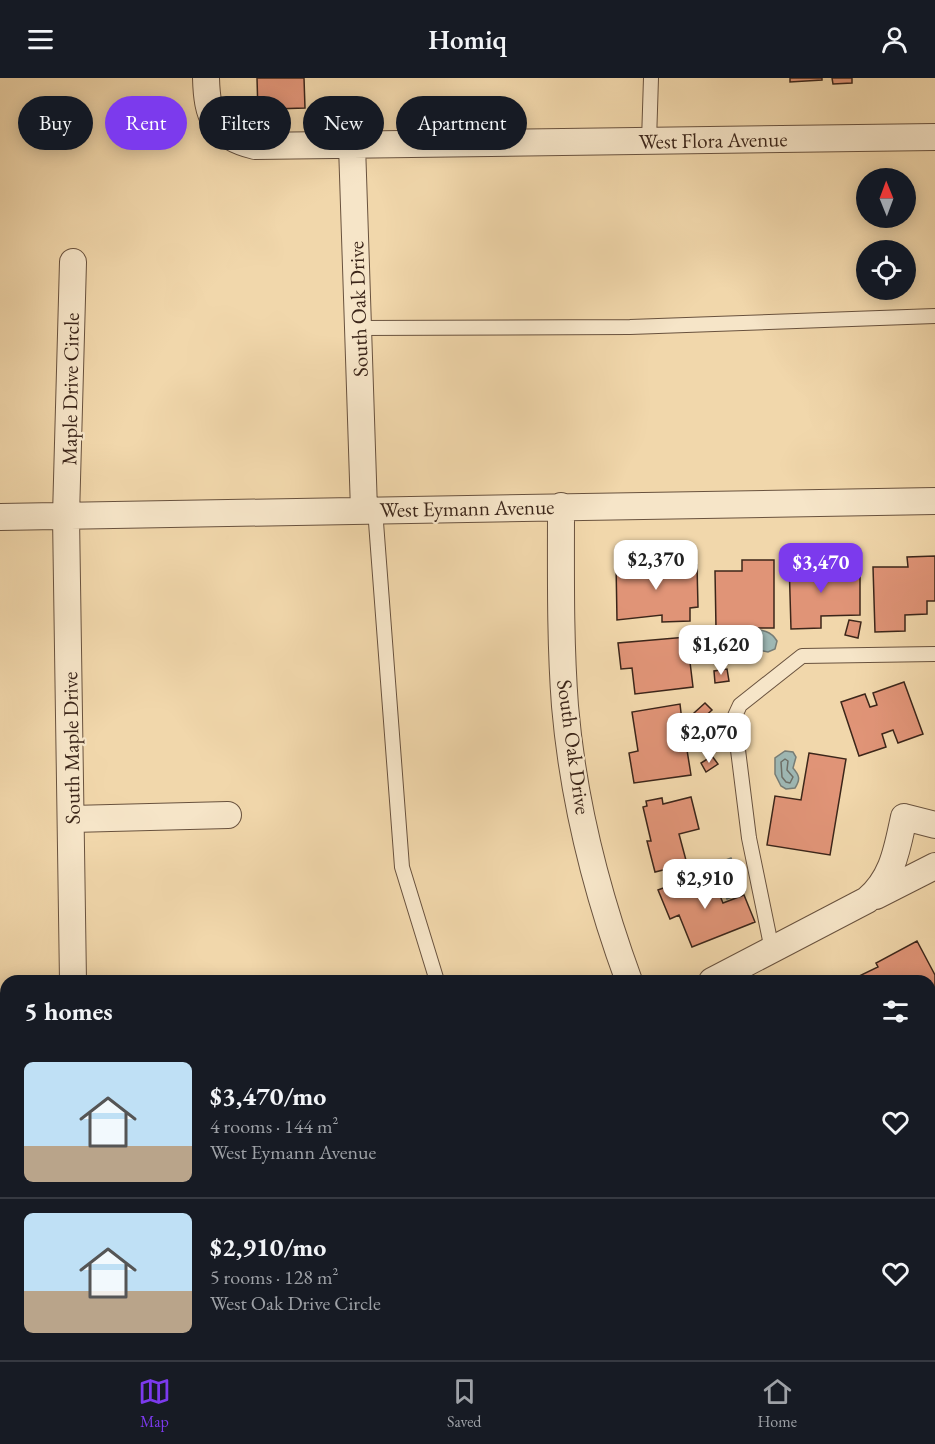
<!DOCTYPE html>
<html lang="en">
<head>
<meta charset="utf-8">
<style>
	:root { --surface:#171b24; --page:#20242c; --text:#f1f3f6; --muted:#9ea1a6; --line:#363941; --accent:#7c3aed }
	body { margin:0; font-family:"EB Garamond",serif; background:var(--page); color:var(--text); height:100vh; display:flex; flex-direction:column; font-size:22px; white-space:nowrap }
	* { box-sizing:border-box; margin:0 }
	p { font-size:20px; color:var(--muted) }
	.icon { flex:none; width:33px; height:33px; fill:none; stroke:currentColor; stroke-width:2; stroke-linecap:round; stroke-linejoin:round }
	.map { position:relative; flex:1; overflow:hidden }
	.panel { position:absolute; left:0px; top:897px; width:936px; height:386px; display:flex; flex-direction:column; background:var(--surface); border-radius:18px 18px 0 0; box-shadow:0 3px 15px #0003 }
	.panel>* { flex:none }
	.banner { position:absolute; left:18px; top:18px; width:600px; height:54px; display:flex; gap:12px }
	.needle { width:39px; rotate:359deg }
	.tools { position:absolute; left:856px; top:90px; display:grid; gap:12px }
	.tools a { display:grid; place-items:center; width:60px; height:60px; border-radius:50%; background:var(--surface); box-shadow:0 3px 15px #0003; font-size:30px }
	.price { position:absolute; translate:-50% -51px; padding:0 14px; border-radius:12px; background:#fff; color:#222; font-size:20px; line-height:39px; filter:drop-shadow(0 2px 3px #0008) }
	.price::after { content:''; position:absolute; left:50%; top:36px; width:18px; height:14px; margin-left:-9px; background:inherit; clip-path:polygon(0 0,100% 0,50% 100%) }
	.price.current { background:var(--accent); color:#fff }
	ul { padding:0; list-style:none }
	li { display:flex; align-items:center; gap:18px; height:150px; padding:0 24px }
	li+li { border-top:2px solid var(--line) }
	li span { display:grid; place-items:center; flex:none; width:168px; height:120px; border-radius:9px; color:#555 }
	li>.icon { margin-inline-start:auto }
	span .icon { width:72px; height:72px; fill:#fffc; stroke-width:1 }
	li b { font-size:26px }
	h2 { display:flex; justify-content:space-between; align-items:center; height:72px; padding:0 24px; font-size:26px }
	.pill { padding:0 21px; border-radius:27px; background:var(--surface); box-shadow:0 3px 15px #0003; font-size:21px; line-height:54px }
	.pill.current { background:var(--accent); color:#fff }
	header { display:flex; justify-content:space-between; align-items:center; height:78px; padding:0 24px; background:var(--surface); font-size:27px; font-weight:600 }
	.tab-bar { display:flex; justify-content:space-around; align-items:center; height:84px; border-top:2px solid var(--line); background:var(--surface); font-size:16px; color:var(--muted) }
	.tab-bar a { display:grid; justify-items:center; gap:3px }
	.tab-bar .current { color:var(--accent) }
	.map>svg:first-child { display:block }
	.water { fill:#9eb7b3; stroke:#777d76; stroke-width:1.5 }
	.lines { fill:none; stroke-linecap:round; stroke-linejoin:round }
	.shore { stroke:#6d6e66; stroke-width:1.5 }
	.building { fill:#e09477; stroke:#3c261a; stroke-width:1.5 }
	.service-casing { stroke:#69523e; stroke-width:16 }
	.minor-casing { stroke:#69523e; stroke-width:28 }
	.service { stroke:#f6e5c8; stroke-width:14 }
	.minor { stroke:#f6e5c8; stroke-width:26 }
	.labels { text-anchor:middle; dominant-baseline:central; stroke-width:4.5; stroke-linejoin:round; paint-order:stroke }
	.street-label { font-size:21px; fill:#3c261a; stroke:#f6e5c8 }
</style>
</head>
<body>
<header><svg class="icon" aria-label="menu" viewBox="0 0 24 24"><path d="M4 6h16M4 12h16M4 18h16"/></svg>Homiq<svg class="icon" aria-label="person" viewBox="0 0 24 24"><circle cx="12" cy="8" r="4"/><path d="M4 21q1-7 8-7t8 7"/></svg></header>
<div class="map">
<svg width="935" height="1282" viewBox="0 0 935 1282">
	<rect width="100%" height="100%" fill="#f1d7ab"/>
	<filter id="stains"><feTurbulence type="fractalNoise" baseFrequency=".00333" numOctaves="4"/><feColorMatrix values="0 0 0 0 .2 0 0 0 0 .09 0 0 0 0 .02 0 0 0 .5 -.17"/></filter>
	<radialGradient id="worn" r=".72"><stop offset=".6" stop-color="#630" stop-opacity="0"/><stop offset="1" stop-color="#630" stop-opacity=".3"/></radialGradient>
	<path class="water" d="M 747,551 C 759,552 770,551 777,563 L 775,571 L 768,574 L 742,569 L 739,559 Z
		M 785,673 L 793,674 L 796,679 L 793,690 C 799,697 801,701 795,710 L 786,711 L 781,708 L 775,696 L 775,680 Z
		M 731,780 L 745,813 L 727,821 L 713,787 Z"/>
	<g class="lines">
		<path class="shore" d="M 785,681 L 788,683 L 787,692 L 793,699 L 790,705 L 786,704 L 782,699 L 781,684 Z"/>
	</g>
	<path class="building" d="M 257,0 L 304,0 L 305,30 L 273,31 L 273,35 L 258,35 Z
		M 790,0 L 822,0 L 822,2 L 790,4 Z
		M 832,0 L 852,0 L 852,5 L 833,6 Z
		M 935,478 L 935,523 L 927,523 L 927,536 L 905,537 L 905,553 L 875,554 L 873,489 L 908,489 L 907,479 Z
		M 823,481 L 823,501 L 833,501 L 833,494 L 860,494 L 860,537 L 821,538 L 821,550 L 791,551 L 789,482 Z
		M 742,482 L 774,482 L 774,550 L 716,550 L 715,493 L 742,493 Z
		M 651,483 L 651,488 L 697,487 L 698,529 L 690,530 L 690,543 L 662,544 L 662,537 L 617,542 L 616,484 Z
		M 849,542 L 861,544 L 858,560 L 845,557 Z
		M 687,559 L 693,609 L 635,616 L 632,590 L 621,591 L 618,565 Z
		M 727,591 L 729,603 L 715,605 L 714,593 Z
		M 904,604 L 923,656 L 898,665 L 893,652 L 882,656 L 886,669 L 859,678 L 841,624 L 865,616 L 870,629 L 877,627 L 873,615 Z
		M 705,625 L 712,632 L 701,642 L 694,635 Z
		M 680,626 L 682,643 L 692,642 L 697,670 L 687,672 L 691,697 L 634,705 L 629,675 L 638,673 L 632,634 Z
		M 717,650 L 719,662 L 704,664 L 703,652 Z
		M 809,675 L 846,681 L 830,777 L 767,767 L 775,718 L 801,722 Z
		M 712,678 L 718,686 L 706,694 L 701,685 Z
		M 691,719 L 699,751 L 679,756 L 687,786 L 655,794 L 647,763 L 651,763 L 643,729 L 647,728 L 646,723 L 662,720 L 663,726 Z
		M 700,796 L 704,806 L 714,803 L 723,825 L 744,817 L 755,844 L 692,869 L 679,837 L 670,841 L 658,812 Z
		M 917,863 L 935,897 L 935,910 L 930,912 L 930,903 L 859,903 L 857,899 L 878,889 L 876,885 Z
		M 935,1014 L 935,1046 L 930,1048 L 930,1016 Z"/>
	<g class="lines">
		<defs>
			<path id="service" d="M 649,63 L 651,0
				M 358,250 L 630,249 L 935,238
				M 375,431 L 402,789 L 437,903
				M 772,872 L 749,760 L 734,640 L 740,627 L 802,578 L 935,576
				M 930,965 L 935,963"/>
			<path id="minor" d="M 206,0 C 207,39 214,58 255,68 L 935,59
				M 352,67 L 364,432
				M 73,184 L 66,438 L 73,903
				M 561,428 C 561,495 560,562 565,628 C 573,721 597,816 629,903
				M 0,439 L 935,423
				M 72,741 L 228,737
				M 876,818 L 935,788
				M 712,903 L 867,822 C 893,800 897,771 904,739 L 935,747
				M 930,1207 L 935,1207
				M 0,1220 L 6,1220"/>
		</defs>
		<use href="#service" class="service-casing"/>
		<use href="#minor" class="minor-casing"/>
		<use href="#service" class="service"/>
		<use href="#minor" class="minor"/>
	</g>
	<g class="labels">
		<g class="street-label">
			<text transform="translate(713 62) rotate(-1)">West Flora Avenue</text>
			<text transform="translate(358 231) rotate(-92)">South Oak Drive</text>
			<text transform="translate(70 311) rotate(-89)">Maple Drive Circle</text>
			<text transform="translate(467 430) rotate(-1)">West Eymann Avenue</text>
			<text transform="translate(574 669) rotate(82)">South Oak Drive</text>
			<text transform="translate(71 670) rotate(-91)">South Maple Drive</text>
		</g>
	</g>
	<rect width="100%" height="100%" filter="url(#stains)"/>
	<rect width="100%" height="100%" fill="url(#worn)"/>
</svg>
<div class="tools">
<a><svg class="needle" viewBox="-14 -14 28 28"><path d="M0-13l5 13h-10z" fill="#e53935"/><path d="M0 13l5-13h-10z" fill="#9ea1a6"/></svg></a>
<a><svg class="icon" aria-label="locate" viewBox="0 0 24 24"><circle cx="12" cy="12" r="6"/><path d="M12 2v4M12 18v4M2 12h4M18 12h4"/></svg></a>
</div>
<b class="price" style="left:656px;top:513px">$2,370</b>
<b class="price current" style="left:821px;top:516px">$3,470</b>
<b class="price" style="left:721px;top:598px">$1,620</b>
<b class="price" style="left:709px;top:686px">$2,070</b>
<b class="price" style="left:705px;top:832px">$2,910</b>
<div class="banner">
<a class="pill">Buy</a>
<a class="pill current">Rent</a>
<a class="pill">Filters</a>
<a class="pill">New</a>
<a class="pill">Apartment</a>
</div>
<section class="panel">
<h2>5 homes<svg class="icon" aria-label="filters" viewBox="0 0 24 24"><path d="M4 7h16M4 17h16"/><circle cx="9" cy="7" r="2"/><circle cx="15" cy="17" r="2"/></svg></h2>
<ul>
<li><span style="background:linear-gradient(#bfe0f5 70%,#b9a48a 0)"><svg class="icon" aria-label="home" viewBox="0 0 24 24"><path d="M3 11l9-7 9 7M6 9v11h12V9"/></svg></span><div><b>$3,470/mo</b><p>4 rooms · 144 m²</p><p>West Eymann Avenue</p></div><svg class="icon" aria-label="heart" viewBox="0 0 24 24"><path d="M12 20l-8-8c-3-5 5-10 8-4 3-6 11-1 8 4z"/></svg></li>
<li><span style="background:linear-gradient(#bfe0f5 65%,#b9a48a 0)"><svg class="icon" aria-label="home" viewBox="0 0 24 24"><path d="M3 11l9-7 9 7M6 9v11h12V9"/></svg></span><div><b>$2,910/mo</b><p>5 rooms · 128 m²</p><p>West Oak Drive Circle</p></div><svg class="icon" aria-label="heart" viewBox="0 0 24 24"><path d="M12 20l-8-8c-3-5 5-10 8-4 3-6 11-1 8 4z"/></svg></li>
</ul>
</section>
</div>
<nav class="tab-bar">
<a class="current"><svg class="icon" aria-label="map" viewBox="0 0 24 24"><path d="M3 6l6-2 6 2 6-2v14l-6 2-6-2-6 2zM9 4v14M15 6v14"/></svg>Map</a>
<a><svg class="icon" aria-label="saved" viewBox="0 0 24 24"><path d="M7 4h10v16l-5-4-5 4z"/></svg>Saved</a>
<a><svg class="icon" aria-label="home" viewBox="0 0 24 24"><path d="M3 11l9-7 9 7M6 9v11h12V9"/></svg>Home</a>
</nav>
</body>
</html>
